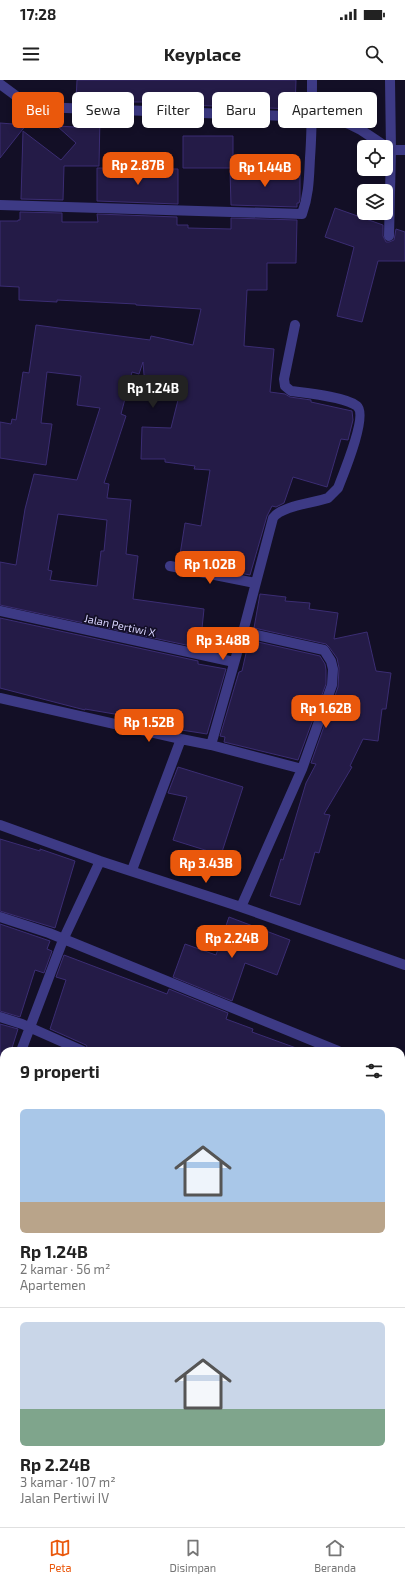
<!DOCTYPE html>
<html lang="id">
<head>
<meta charset="utf-8">
<style>
	:root { --surface:#fff; --page:#f2f2f2; --text:#222; --muted:#767676; --line:#e0e0e0; --accent:#ea580c }
	body { margin:0; font-family:"Exo 2",sans-serif; background:var(--page); color:var(--text); height:100vh; display:flex; flex-direction:column; font-size:15px; white-space:nowrap }
	* { box-sizing:border-box; margin:0 }
	p { font-size:13px; color:var(--muted) }
	.icon { flex:none; width:22px; height:22px; fill:none; stroke:currentColor; stroke-width:2; stroke-linecap:round; stroke-linejoin:round }
	.map { position:relative; flex:1; overflow:hidden }
	.sheet { position:absolute; left:0px; top:967px; width:405px; height:480px; display:flex; flex-direction:column; background:var(--surface); border-radius:12px 12px 0 0; box-shadow:0 2px 6px #0003 }
	.sheet>* { flex:none }
	.guide { position:absolute; left:12px; top:12px; width:381px; height:36px; display:flex; gap:8px }
	.fabs { position:absolute; left:357px; top:60px; display:grid; gap:8px }
	.fabs a { display:grid; place-items:center; width:36px; height:36px; border-radius:6px; background:var(--surface); box-shadow:0 2px 6px #0003; font-size:20px }
	.price { position:absolute; translate:-50% -34px; padding:0 9px; border-radius:8px; background:var(--accent); color:#fff; font-size:13px; line-height:26px; filter:drop-shadow(0 1px 2px #0008) }
	.price::after { content:''; position:absolute; left:50%; top:24px; width:12px; height:9px; margin-left:-6px; background:inherit; clip-path:polygon(0 0,100% 0,50% 100%) }
	.price.selected { background:#222; color:#fff }
	ul { padding:0; list-style:none }
	li { display:grid; align-content:center; gap:8px; height:212px; padding:0 20px }
	li+li { border-top:1px solid var(--line) }
	li span { display:grid; place-items:center; height:124px; border-radius:6px; color:#555 }
	li>.icon { margin-inline-start:auto }
	span .icon { width:72px; height:72px; fill:#fffc; stroke-width:1 }
	li b { font-size:17px }
	h2 { display:flex; justify-content:space-between; align-items:center; height:48px; padding:0 20px; font-size:17px }
	.tag { padding:0 14px; border-radius:6px; background:var(--surface); box-shadow:0 2px 6px #0003; font-size:14px; line-height:36px }
	.tag.selected { background:var(--accent); color:#fff }
	.status { display:flex; justify-content:space-between; align-items:center; height:28px; padding:0 20px; background:var(--surface); direction:ltr }
	.status svg { height:11px; fill:currentColor }
	header { display:flex; justify-content:space-between; align-items:center; height:52px; padding:0 20px; background:var(--surface); font-size:18px; font-weight:700 }
	.menu { display:flex; justify-content:space-around; align-items:center; height:56px; border-top:1px solid var(--line); background:var(--surface); font-size:11px; color:var(--muted) }
	.menu a { display:grid; justify-items:center; gap:2px }
	.menu .selected { color:var(--accent) }
	.map>svg:first-child { display:block }
	.green { fill:#12302f }
	.lines { fill:none; stroke-linecap:round; stroke-linejoin:round }
	.stream { stroke:#0c2248; stroke-width:6 }
	.building { fill:#241b47; stroke:#3b2d73; fill-rule:evenodd }
	.minor { stroke:#3d3a85; stroke-width:10 }
	.labels { text-anchor:middle; dominant-baseline:central; stroke-width:3.5; stroke-linejoin:round; paint-order:stroke }
	.street-label { font-size:11px; fill:#d9d4ff; stroke:#130f26 }
</style>
</head>
<body>
<div class="status"><b>17:28</b><svg viewBox="0 0 49 12"><path d="M0 12V9h3v3zM5 12V6h3v6zM10 12V3h3v9zM15 12V0h3v12zM26 1h20v11H26zM47 4h2v5h-2z"/></svg></div>
<header><svg class="icon" aria-label="menu" viewBox="0 0 24 24"><path d="M4 6h16M4 12h16M4 18h16"/></svg>Keyplace<svg class="icon" aria-label="search" viewBox="0 0 24 24"><circle cx="10" cy="10" r="6"/><path d="M15 15l6 6"/></svg></header>
<div class="map">
<svg width="405" height="1447" viewBox="0 0 405 1447">
	<rect width="100%" height="100%" fill="#130f26"/>
	<path class="green" d="M 4,1330 L 4,1395 L 0,1398 L 0,1333 Z"/>
	<g class="lines">
		<path class="stream" d="M 401,1322 L 405,1322
			M 0,1394 L 4,1392"/>
	</g>
	<path class="building" d="M 77,0 L 296,0 L 295,29 L 160,24 L 160,22 L 76,22 Z
		M 75,35 L 100,36 L 99,86 L 64,86 L 63,120 L 21,119 L 23,51 L 61,80 L 76,63 L 57,46 L 75,47 Z
		M 0,43 L 26,45 L 0,78 Z
		M 183,56 L 233,56 L 233,88 L 183,88 Z
		M 97,88 L 178,89 L 178,124 L 97,121 Z
		M 230,90 L 300,91 L 300,119 L 299,123 L 297,123 L 297,127 L 231,125 Z
		M 335,128 L 383,145 L 383,156 L 386,162 L 389,162 L 394,160 L 396,149 L 405,152 L 405,181 L 378,181 L 362,242 L 337,236 L 354,167 L 325,157 Z
		M 20,132 L 62,133 L 62,142 L 98,142 L 97,134 L 177,137 L 177,145 L 188,145 L 188,148 L 231,149 L 231,138 L 297,140 L 296,183 L 267,183 L 267,210 L 247,210 L 244,266 L 274,269 L 270,312 L 285,314 L 290,317 L 311,320 L 311,322 L 352,331 L 353,340 L 348,360 L 341,359 L 327,407 L 293,397 L 284,423 L 276,427 L 272,426 L 267,436 L 250,495 L 179,481 L 185,443 L 201,446 L 210,390 L 194,389 L 195,386 L 165,382 L 165,379 L 141,379 L 142,347 L 171,348 L 182,304 L 144,295 L 143,282 L 139,294 L 132,292 L 121,334 L 126,336 L 104,403 L 109,404 L 107,418 L 131,420 L 126,474 L 138,476 L 133,519 L 204,529 L 200,568 L 0,525 L 0,482 L 16,485 L 25,429 L 34,394 L 77,400 L 100,328 L 77,325 L 81,296 L 47,292 L 41,343 L 52,344 L 46,385 L 0,378 L 0,342 L 11,344 L 12,339 L 16,340 L 23,292 L 29,293 L 36,245 L 150,260 L 151,256 L 193,265 L 201,229 L 136,225 L 136,224 L 57,220 L 57,222 L 19,220 L 19,207 L 0,206 L 0,141 L 18,141 L 18,140 L 20,140 ZM 58,434 L 107,440 L 104,471 L 101,471 L 97,506 L 50,500 L 52,491 L 48,490 Z
		M 260,514 L 286,517 L 285,521 L 310,523 L 309,529 L 338,533 L 334,559 L 367,552 L 376,591 L 391,593 L 386,629 L 382,629 L 378,661 L 363,659 L 350,686 L 352,687 L 324,734 L 330,735 L 319,773 L 315,772 L 300,825 L 270,816 L 281,779 L 283,780 L 306,703 L 316,684 L 311,683 L 338,607 L 339,588 L 337,578 L 329,567 L 326,564 L 254,548 Z
		M 0,538 L 198,581 L 198,584 L 226,589 L 207,654 L 143,644 L 144,639 L 85,629 L 85,630 L 0,608 Z
		M 249,560 L 320,576 L 325,584 L 326,590 L 326,604 L 298,680 L 224,662 L 225,657 L 220,656 L 239,592 L 242,591 Z
		M 178,687 L 243,707 L 221,775 L 173,760 L 187,717 L 168,713 Z
		M 0,759 L 40,771 L 40,769 L 75,781 L 55,848 L 0,831 Z
		M 229,837 L 290,860 L 277,895 L 245,883 L 232,921 L 173,897 L 185,864 L 216,875 Z
		M 0,844 L 50,861 L 47,869 L 52,871 L 44,893 L 35,890 L 20,937 L 0,931 Z
		M 64,875 L 167,914 L 169,909 L 228,933 L 226,939 L 253,949 L 252,952 L 299,969 L 298,971 L 89,971 L 86,965 L 50,949 L 66,900 L 56,897 Z
		M 0,944 L 18,949 L 11,971 L 4,971 L 4,993 L 0,993 Z"/>
	<g class="lines">
		<path class="minor" d="M 0,4 L 23,21 L 39,27 L 313,37 L 336,40 L 349,44 L 361,50 L 391,70 L 405,70
			M 0,125 L 302,134 C 309,115 309,97 310,78 C 312,52 312,26 312,0
			M 389,156 L 391,70 L 390,0
			M 170,486 L 255,503
			M 0,531 L 234,582
			M 0,618 L 181,659 L 211,665 L 302,689
			M 211,665 L 243,552 L 273,438 C 281,426 313,423 328,418 L 338,408 C 343,395 368,335 357,326 C 346,317 306,313 291,311 L 285,306 L 284,299 L 295,245
			M 0,745 L 100,781 L 241,827 L 405,885
			M 132,790 L 181,659
			M 241,827 L 302,689 L 332,605 L 333,589 L 331,581 L 324,570 L 243,552
			M 0,837 L 49,853 L 338,971
			M 0,937 L 22,944 L 83,971
			M 21,971 L 63,860 L 100,781
			M 401,997 L 405,998
			M 0,1026 L 4,1016
			M 0,1041 L 4,1043
			M 401,1056 L 405,1049
			M 401,1118 L 405,1121
			M 0,1158 L 4,1159
			M 0,1232 L 4,1233
			M 401,1244 L 405,1245"/>
	</g>
	<g class="labels">
		<g class="street-label">
			<text transform="translate(120 545) rotate(12)">Jalan Pertiwi X</text>
		</g>
	</g>
</svg>
<div class="fabs">
<a><svg class="icon" aria-label="locate" viewBox="0 0 24 24"><circle cx="12" cy="12" r="6"/><path d="M12 2v4M12 18v4M2 12h4M18 12h4"/></svg></a>
<a><svg class="icon" aria-label="layers" viewBox="0 0 24 24"><path d="M12 4l9 5-9 5-9-5zM3 14l9 5 9-5"/></svg></a>
</div>
<b class="price" style="left:138px;top:106px">Rp 2.87B</b>
<b class="price" style="left:265px;top:108px">Rp 1.44B</b>
<b class="price selected" style="left:153px;top:329px">Rp 1.24B</b>
<b class="price" style="left:210px;top:505px">Rp 1.02B</b>
<b class="price" style="left:223px;top:581px">Rp 3.48B</b>
<b class="price" style="left:326px;top:649px">Rp 1.62B</b>
<b class="price" style="left:149px;top:663px">Rp 1.52B</b>
<b class="price" style="left:206px;top:804px">Rp 3.43B</b>
<b class="price" style="left:232px;top:879px">Rp 2.24B</b>
<div class="guide">
<a class="tag selected">Beli</a>
<a class="tag">Sewa</a>
<a class="tag">Filter</a>
<a class="tag">Baru</a>
<a class="tag">Apartemen</a>
</div>
<section class="sheet">
<h2>9 properti<svg class="icon" aria-label="filters" viewBox="0 0 24 24"><path d="M4 7h16M4 17h16"/><circle cx="9" cy="7" r="2"/><circle cx="15" cy="17" r="2"/></svg></h2>
<ul>
<li><span style="background:linear-gradient(#a9c7e8 75%,#b9a48a 0)"><svg class="icon" aria-label="home" viewBox="0 0 24 24"><path d="M3 11l9-7 9 7M6 9v11h12V9"/></svg></span><div><b>Rp 1.24B</b><p>2 kamar · 56 m²</p><p>Apartemen</p></div></li>
<li><span style="background:linear-gradient(#c9d6e8 70%,#7fa58c 0)"><svg class="icon" aria-label="home" viewBox="0 0 24 24"><path d="M3 11l9-7 9 7M6 9v11h12V9"/></svg></span><div><b>Rp 2.24B</b><p>3 kamar · 107 m²</p><p>Jalan Pertiwi IV</p></div></li>
</ul>
</section>
</div>
<nav class="menu">
<a class="selected"><svg class="icon" aria-label="map" viewBox="0 0 24 24"><path d="M3 6l6-2 6 2 6-2v14l-6 2-6-2-6 2zM9 4v14M15 6v14"/></svg>Peta</a>
<a><svg class="icon" aria-label="saved" viewBox="0 0 24 24"><path d="M7 4h10v16l-5-4-5 4z"/></svg>Disimpan</a>
<a><svg class="icon" aria-label="home" viewBox="0 0 24 24"><path d="M3 11l9-7 9 7M6 9v11h12V9"/></svg>Beranda</a>
</nav>
</body>
</html>
